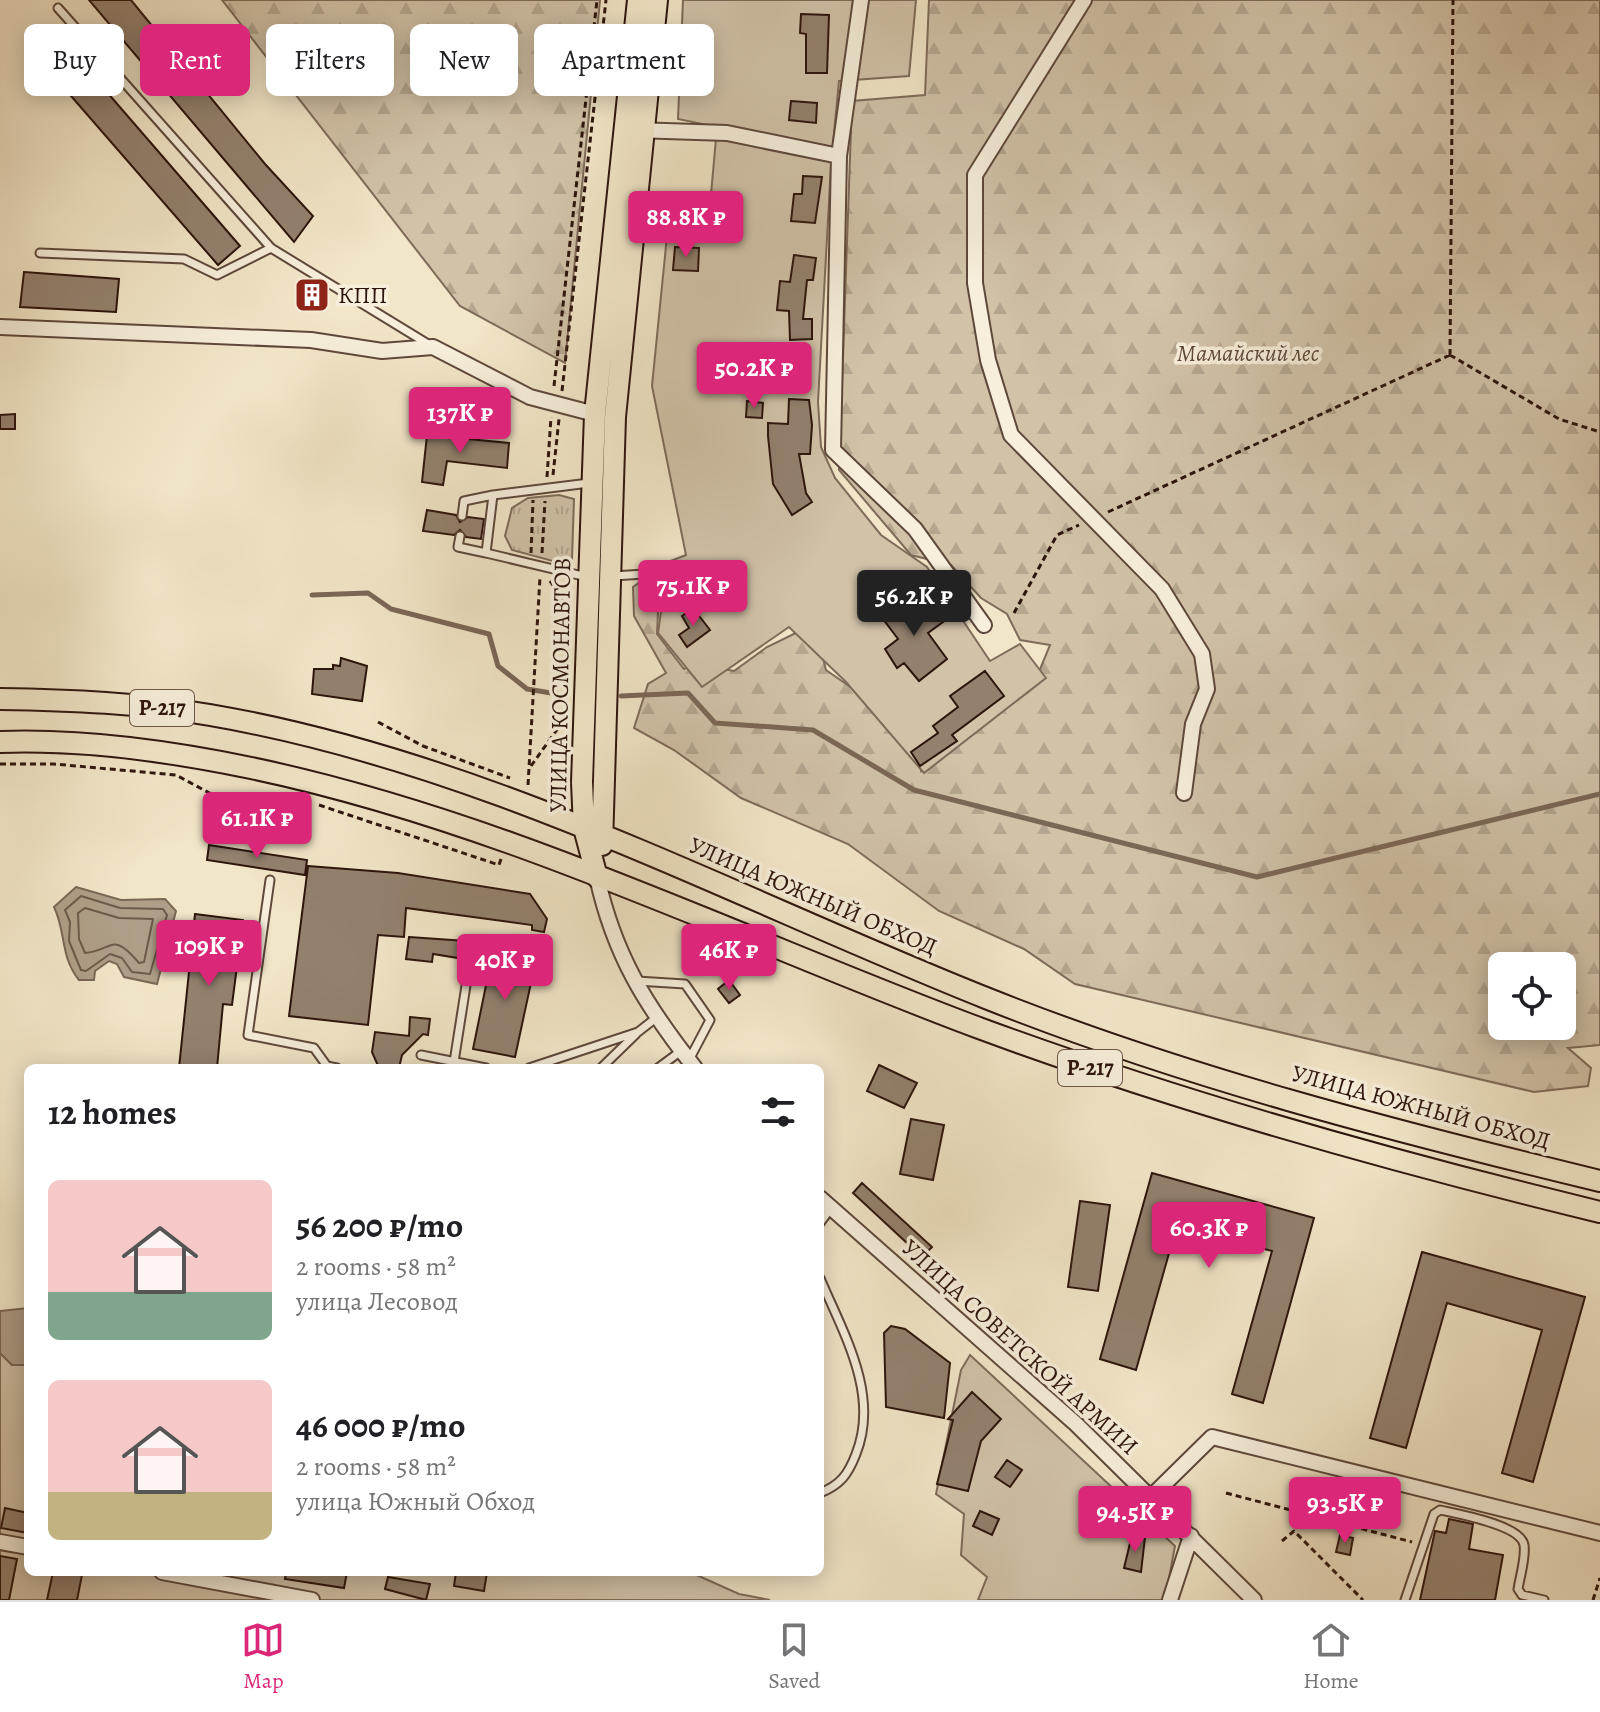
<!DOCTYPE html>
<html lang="en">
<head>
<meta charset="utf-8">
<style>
	:root { --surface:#fff; --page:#f2f2f2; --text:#202124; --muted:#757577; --line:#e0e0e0; --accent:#db2777 }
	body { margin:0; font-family:Alegreya,serif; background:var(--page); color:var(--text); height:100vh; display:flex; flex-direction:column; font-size:30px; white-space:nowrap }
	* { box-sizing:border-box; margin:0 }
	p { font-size:26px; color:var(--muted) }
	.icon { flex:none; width:44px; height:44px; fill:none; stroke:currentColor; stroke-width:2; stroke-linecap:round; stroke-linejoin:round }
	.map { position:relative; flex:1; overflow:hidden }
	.panel { position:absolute; left:24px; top:1064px; width:800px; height:512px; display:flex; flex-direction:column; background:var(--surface); border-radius:12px; box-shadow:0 4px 20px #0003 }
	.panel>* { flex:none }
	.hud { position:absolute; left:24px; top:24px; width:800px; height:72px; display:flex; gap:16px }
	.buttons { position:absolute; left:1488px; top:952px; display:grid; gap:16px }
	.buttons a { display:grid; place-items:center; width:88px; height:88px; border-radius:12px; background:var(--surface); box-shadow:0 4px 20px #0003; font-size:40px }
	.price { position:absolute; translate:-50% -68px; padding:0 18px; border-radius:8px; background:var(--accent); color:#fff; font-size:26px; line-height:52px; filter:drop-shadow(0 2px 4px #0008) }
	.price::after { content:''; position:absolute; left:50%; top:48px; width:24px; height:18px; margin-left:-12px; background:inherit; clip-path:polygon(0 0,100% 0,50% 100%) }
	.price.on { background:#222; color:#fff }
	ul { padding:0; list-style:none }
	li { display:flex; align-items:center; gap:24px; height:200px; padding:0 24px }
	li span { display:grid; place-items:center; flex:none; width:224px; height:160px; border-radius:12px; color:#555 }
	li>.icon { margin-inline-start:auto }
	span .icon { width:96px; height:96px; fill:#fffc; stroke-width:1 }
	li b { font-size:34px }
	h2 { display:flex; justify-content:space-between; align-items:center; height:96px; padding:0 24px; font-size:34px }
	.chip { padding:0 28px; border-radius:12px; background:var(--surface); box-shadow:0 4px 20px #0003; font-size:28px; line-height:72px }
	.chip.on { background:var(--accent); color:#fff }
	.menu { display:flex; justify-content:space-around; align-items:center; height:112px; border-top:2px solid var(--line); background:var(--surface); font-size:22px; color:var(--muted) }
	.menu a { display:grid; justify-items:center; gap:4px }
	.menu .on { color:var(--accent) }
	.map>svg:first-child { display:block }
	.grass { fill:url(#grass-tufts); stroke:#7f6b5a; stroke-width:2 }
	.forest { fill:url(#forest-firs); stroke:#7f6b5a; stroke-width:2; fill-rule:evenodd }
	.garden { fill:#d1c2a8; stroke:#7f6b5a; stroke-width:2 }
	.water { fill:#af9f88; stroke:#7b6756; stroke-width:2 }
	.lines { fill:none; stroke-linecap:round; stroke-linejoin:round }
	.shore { stroke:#6e5a4a; stroke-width:2 }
	.stream { stroke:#7b6756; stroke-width:5 }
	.building { fill:#93816e; stroke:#2d140c; stroke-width:2 }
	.lane-casing { stroke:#5e483b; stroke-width:11 }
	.street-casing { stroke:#5e483b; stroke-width:18 }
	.primary-casing { stroke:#2d140c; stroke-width:24 }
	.path { stroke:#2d140c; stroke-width:3; stroke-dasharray:6 4; stroke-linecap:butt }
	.lane { stroke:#f7efdb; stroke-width:7 }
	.street { stroke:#f7efdb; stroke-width:14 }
	.primary { stroke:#f2e6c8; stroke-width:20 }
	.labels { text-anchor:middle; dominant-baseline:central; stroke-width:7; stroke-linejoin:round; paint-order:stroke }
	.shield { fill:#f7efdb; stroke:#6a564a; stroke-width:2 }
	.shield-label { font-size:22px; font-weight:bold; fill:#2d140c }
	.poi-label { font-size:24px; fill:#2d140c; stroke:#f7efdb; text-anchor:start }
	.park-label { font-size:24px; font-style:italic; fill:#5e483b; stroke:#f7efdb }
	.street-label { font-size:24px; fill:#2d140c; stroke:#f7efdb }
</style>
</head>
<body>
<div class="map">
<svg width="1600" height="1600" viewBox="0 0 1600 1600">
	<defs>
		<pattern id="grass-tufts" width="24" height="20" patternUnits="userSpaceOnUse" patternTransform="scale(2)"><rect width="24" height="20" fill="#d1c2a8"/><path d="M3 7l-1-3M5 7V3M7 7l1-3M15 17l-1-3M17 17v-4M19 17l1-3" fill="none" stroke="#b4a68f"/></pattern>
		<pattern id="forest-firs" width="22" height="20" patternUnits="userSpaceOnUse" patternTransform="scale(2)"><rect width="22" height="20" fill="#d1c2a8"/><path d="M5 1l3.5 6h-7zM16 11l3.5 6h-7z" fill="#b4a68f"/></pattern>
	</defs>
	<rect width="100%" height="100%" fill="#f2e6c8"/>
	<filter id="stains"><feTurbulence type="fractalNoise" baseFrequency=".0025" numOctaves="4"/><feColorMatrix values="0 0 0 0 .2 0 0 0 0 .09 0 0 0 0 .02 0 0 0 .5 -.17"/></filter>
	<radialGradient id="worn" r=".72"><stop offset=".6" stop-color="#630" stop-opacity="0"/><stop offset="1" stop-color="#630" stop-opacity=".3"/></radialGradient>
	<path class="grass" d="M 559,495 L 574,499 L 572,559 L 560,563 L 512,550 L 505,536 L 512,508 L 528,498 Z"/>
	<path class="forest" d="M 222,0 L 600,0 L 565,363 L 460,306 Z
		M 929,0 L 1600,0 L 1600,1045 L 1568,1048 L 1591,1068 L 1588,1086 L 1534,1092 L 1075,984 L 1024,949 L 939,911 L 848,844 L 741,798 L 674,750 L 634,728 L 648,684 L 666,673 L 634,616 L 633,587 L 643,580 L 656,585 L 659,592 L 657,634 L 684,669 L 694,664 L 734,671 L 767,647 L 800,631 L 819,642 L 826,670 L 915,732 L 921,771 L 1034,684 L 1050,645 L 1020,640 L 1007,614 L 981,598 L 951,565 L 911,555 L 839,470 L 852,101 L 925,95 ZM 1502,966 L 1562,966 L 1562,1026 L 1502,1026 Z"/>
	<path class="garden" d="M 683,0 L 916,0 L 909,76 L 839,81 L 831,165 L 818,402 L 821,447 L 835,478 L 881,535 L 927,567 L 990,661 L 1020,644 L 1046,678 L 924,773 L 846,682 L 789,627 L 702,687 L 658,633 L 668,562 L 686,555 L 652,386 L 667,236 L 707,239 L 717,127 L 678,119 Z
		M 0,1353 L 12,1365 L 28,1365 L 28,1572 L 690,1572 L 739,1594 L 770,1600 L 0,1600 Z
		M 970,1355 L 1175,1546 L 1165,1600 L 978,1600 L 987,1577 L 961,1555 L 964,1514 L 936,1494 L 961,1370 Z"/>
	<path class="water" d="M 76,887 L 121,900 L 165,899 L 176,911 L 157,984 L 124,977 L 117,964 L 109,961 L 95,971 L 94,980 L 79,980 C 60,957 66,931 54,907 Z
		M 28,1308 L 28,1365 L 12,1365 L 0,1353 L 0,1311 Z"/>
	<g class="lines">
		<path class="shore" d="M 81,896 L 120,908 L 163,909 L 167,915 L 150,974 L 132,972 L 122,958 L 110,954 L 86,971 L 81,970 L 69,941 L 70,922 L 65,910 Z
			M 85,908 L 119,918 L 153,919 L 144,962 L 139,963 C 112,930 112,951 85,953 L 79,939 L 78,913 Z"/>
		<path class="stream" d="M 312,595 L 368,593 L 391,609 L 489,634 L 498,666 L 527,689 L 557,694
			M 621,696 L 688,693 L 715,723 L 813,730 L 914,790 L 1257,877 L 1600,794"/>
	</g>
	<path class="building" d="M 89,0 L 131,0 L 265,164 L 313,216 L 294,242 Z
		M 801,14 L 829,15 L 827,73 L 806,73 L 806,34 L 800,33 Z
		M 683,36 L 701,37 L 700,52 L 683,51 Z
		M 61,39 L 240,246 L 218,265 L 38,58 Z
		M 791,101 L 817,103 L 816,123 L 789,120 Z
		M 803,176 L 822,177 L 815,223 L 791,221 L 794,194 L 802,194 Z
		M 675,247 L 699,248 L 698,271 L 673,270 Z
		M 794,255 L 816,258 L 813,280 L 807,280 L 803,319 L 812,319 L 812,339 L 790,340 L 789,311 L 777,310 L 780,281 L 790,282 Z
		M 24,272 L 119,279 L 116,312 L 20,307 Z
		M 789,399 L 809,400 L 812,425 L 810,454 L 799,454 L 806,493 L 812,502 L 792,515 L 773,484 L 768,436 L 768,423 L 788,424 Z
		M 747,401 L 763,403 L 762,418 L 746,417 Z
		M 15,414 L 15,429 L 0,429 L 0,415 Z
		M 427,435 L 509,443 L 507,468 L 447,461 L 443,485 L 422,482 Z
		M 427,510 L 456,515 L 460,522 L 468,517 L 484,519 L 481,539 L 466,537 L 460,530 L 454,535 L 423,531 Z
		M 897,596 L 918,623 L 946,603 L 954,614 L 928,633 L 947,659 L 919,681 L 904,663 L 897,668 L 885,649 L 898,639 L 877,611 Z
		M 693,608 L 710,630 L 687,647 L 679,635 L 689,628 L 682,616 Z
		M 341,658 L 367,666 L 362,701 L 312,694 L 314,669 L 333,669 L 333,665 L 340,666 Z
		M 985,671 L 1004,696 L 952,735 L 957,741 L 920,766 L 911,752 L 938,733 L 933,726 L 958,707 L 950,696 Z
		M 209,845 L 307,860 L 305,875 L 207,860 Z
		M 308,866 L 398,873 L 530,894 L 547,919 L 544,932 L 532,930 L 532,925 L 406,908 L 404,937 L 378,935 L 368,1025 L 289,1016 Z
		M 195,914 L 243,920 L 232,1005 L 223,1004 L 217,1068 L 179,1068 Z
		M 409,937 L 466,941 L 464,959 L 433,954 L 432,962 L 406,959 Z
		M 494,946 L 537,955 L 515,1057 L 473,1049 Z
		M 729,980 L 740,995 L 729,1003 L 718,989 Z
		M 410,1017 L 430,1019 L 428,1035 L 423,1034 L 402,1055 L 399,1068 L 379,1068 L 372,1052 L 375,1032 L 409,1036 Z
		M 879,1065 L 917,1083 L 904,1108 L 867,1091 Z
		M 911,1119 L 944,1125 L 933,1180 L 900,1174 Z
		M 1152,1173 L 1314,1218 L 1263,1403 L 1232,1394 L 1272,1251 L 1177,1225 L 1136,1370 L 1100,1359 Z
		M 862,1183 L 932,1247 L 922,1257 L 853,1193 Z
		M 1080,1201 L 1110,1205 L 1098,1291 L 1068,1287 Z
		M 1422,1252 L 1585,1297 L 1533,1482 L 1502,1473 L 1542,1330 L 1447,1303 L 1406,1448 L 1370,1438 Z
		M 891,1326 L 905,1329 L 950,1363 L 944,1418 L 886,1407 L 884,1333 Z
		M 972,1392 L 1001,1419 L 981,1441 L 968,1491 L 937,1484 L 953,1420 L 948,1419 Z
		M 1007,1460 L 1022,1470 L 1010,1487 L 995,1477 Z
		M 1354,1491 L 1393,1502 L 1390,1516 L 1350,1505 Z
		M 5,1508 L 28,1513 L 28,1533 L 1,1528 Z
		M 980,1511 L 999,1519 L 992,1535 L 973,1526 Z
		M 1449,1519 L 1473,1524 L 1469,1549 L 1503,1555 L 1495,1600 L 1420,1600 L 1435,1531 L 1446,1533 Z
		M 1132,1535 L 1145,1537 L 1141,1572 L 1124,1568 Z
		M 1340,1535 L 1353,1538 L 1350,1555 L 1336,1552 Z
		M 0,1556 L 17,1559 L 9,1600 L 0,1600 Z
		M 53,1572 L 82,1575 L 77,1600 L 47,1600 Z
		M 286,1572 L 347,1572 L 344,1588 L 285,1579 Z
		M 456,1572 L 487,1572 L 484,1591 L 454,1586 Z
		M 388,1577 L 430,1584 L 426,1600 L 385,1589 Z"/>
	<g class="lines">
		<defs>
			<path id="lane" d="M 58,8 L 271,248 L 428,344
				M 40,253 L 184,259 L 217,275 L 271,248
				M 462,516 L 464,501 L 493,495
				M 460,536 L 458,547 L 486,553
				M 613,576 L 660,573 L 683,598
				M 587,577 L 486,553 L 493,495 L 589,483
				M 270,880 L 248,1035 L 314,1048 L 327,1066 L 337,1068
				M 637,981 L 685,984 L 710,1020 L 689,1060
				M 421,1055 L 486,1068
				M 454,1062 L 473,941
				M 529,1068 L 638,1032 L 656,1018
				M 601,1068 L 636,1034
				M 658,1068 L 681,1051
				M 820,1223 L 831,1208
				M 820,1278 C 843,1333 880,1394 856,1454 C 848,1475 840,1485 820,1493
				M 1405,1600 L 1434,1514 L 1440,1510 C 1458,1514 1521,1525 1524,1545 C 1526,1558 1520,1576 1518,1589 L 1522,1595 L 1544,1600"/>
			<path id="street" d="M 1084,0 L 975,175 L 975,283 L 988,360 L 1011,435 L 1162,589 L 1202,654 L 1207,689 L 1193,724 L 1184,793
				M 635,130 L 727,133 L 839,156 L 833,450 L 915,529 L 984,625
				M 839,156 L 861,0
				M 0,327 L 311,340 L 382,351 L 433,347 L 530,397 L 595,414
				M 597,877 C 614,955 646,1006 695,1068
				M 820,1198 L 1076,1424 L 1254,1600
				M 1151,1497 L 1212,1437 L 1600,1533
				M 0,1542 L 28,1547
				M 162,1572 L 312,1600
				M 1170,1600 L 1191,1536"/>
			<path id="primary" d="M 0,699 C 71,700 140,703 210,715 C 484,762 730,896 986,998 C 1184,1077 1393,1131 1600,1181
				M 0,742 C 84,739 169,751 251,768 C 504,821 738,938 979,1028 C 1182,1103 1390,1161 1600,1212
				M 602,845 L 615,417 L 657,0
				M 597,877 L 584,828 L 582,782 L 595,414 L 638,0"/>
		</defs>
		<use href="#lane" class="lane-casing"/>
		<use href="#street" class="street-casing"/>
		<use href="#primary" class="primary-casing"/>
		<path class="path" d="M 590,69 L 614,71
			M 1450,355 L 1453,0
			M 1450,355 L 1559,419 L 1600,432
			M 554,386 L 597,0
			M 562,391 L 606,0
			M 553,475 L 559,419
			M 547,477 L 551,417
			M 1108,512 L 1450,355
			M 531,553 L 533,500
			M 542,553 L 545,501
			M 550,581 L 562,598 L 568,621
			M 1014,613 L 1057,535 L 1079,525
			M 378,722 L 423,746 L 510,778
			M 0,764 L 54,764 L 176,775 L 213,795 L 256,805 L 311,803
			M 531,766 L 566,717
			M 528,785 L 540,577
			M 319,805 L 499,865 L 501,859
			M 1226,1493 L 1412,1542
			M 1282,1541 L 1294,1531 L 1363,1600
			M 1593,1600 L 1600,1578"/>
		<use href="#lane" class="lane"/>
		<use href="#street" class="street"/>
		<use href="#primary" class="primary"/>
	</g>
	<defs>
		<symbol id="building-square" viewBox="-11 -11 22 22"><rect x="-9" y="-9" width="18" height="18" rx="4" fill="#8f2418" stroke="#f7efdb"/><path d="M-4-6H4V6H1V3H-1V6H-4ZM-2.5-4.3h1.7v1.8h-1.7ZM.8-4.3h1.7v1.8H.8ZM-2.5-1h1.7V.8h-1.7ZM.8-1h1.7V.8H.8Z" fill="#fff"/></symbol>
	</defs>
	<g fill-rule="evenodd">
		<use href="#building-square" x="292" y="275" width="40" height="40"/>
	</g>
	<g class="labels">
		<g class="shield">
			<rect x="130" y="690" width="64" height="36" rx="6"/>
			<rect x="1058" y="1050" width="64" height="36" rx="6"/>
		</g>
		<g class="shield-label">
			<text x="162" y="708">Р-217</text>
			<text x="1090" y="1068">Р-217</text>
		</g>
		<g class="poi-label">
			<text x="338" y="295">КПП</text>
		</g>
		<g class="park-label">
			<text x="1248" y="353">Мамайский лес</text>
		</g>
		<g class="street-label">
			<text transform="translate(560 685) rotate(-89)">УЛИЦА КОСМОНАВТОВ</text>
			<text transform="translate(813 896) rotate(23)">УЛИЦА ЮЖНЫЙ ОБХОД</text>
			<text transform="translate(1421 1107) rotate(15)">УЛИЦА ЮЖНЫЙ ОБХОД</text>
			<text transform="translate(1020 1347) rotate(42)">УЛИЦА СОВЕТСКОЙ АРМИИ</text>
		</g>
	</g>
	<rect width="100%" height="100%" filter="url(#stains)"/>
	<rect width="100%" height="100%" fill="url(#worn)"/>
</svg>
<div class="buttons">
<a><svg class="icon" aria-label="locate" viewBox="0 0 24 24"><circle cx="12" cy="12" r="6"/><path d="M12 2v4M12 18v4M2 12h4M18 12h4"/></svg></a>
</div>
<b class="price" style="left:686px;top:259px">88.8K ₽</b>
<b class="price" style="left:754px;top:410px">50.2K ₽</b>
<b class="price" style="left:460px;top:455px">137K ₽</b>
<b class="price" style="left:693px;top:628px">75.1K ₽</b>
<b class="price on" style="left:914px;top:638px">56.2K ₽</b>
<b class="price" style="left:257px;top:860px">61.1K ₽</b>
<b class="price" style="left:209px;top:988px">109K ₽</b>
<b class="price" style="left:729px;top:992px">46K ₽</b>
<b class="price" style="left:505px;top:1002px">40K ₽</b>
<b class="price" style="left:1209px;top:1270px">60.3K ₽</b>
<b class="price" style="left:1345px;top:1545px">93.5K ₽</b>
<b class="price" style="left:1135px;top:1554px">94.5K ₽</b>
<div class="hud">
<a class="chip">Buy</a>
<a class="chip on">Rent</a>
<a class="chip">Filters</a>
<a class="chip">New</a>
<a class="chip">Apartment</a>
</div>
<section class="panel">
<h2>12 homes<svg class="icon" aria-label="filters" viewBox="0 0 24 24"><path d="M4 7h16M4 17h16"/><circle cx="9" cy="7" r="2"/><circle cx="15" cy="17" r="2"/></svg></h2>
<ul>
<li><span style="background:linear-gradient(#f6c9c9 70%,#7fa58c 0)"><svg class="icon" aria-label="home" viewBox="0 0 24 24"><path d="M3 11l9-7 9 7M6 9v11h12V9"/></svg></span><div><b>56 200 ₽/mo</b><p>2 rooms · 58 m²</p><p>улица Лесовод</p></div></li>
<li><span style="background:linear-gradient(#f6c9c9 70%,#c2b280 0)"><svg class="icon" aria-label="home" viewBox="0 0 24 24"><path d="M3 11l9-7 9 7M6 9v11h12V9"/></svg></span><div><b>46 000 ₽/mo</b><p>2 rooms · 58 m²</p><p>улица Южный Обход</p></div></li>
</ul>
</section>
</div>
<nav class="menu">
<a class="on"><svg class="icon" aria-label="map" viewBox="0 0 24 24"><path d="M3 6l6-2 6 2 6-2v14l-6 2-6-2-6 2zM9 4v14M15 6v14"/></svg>Map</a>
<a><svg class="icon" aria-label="saved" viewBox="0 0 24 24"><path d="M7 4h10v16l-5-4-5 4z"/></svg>Saved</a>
<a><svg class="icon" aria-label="home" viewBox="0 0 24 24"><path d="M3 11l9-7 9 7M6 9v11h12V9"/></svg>Home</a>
</nav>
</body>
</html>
